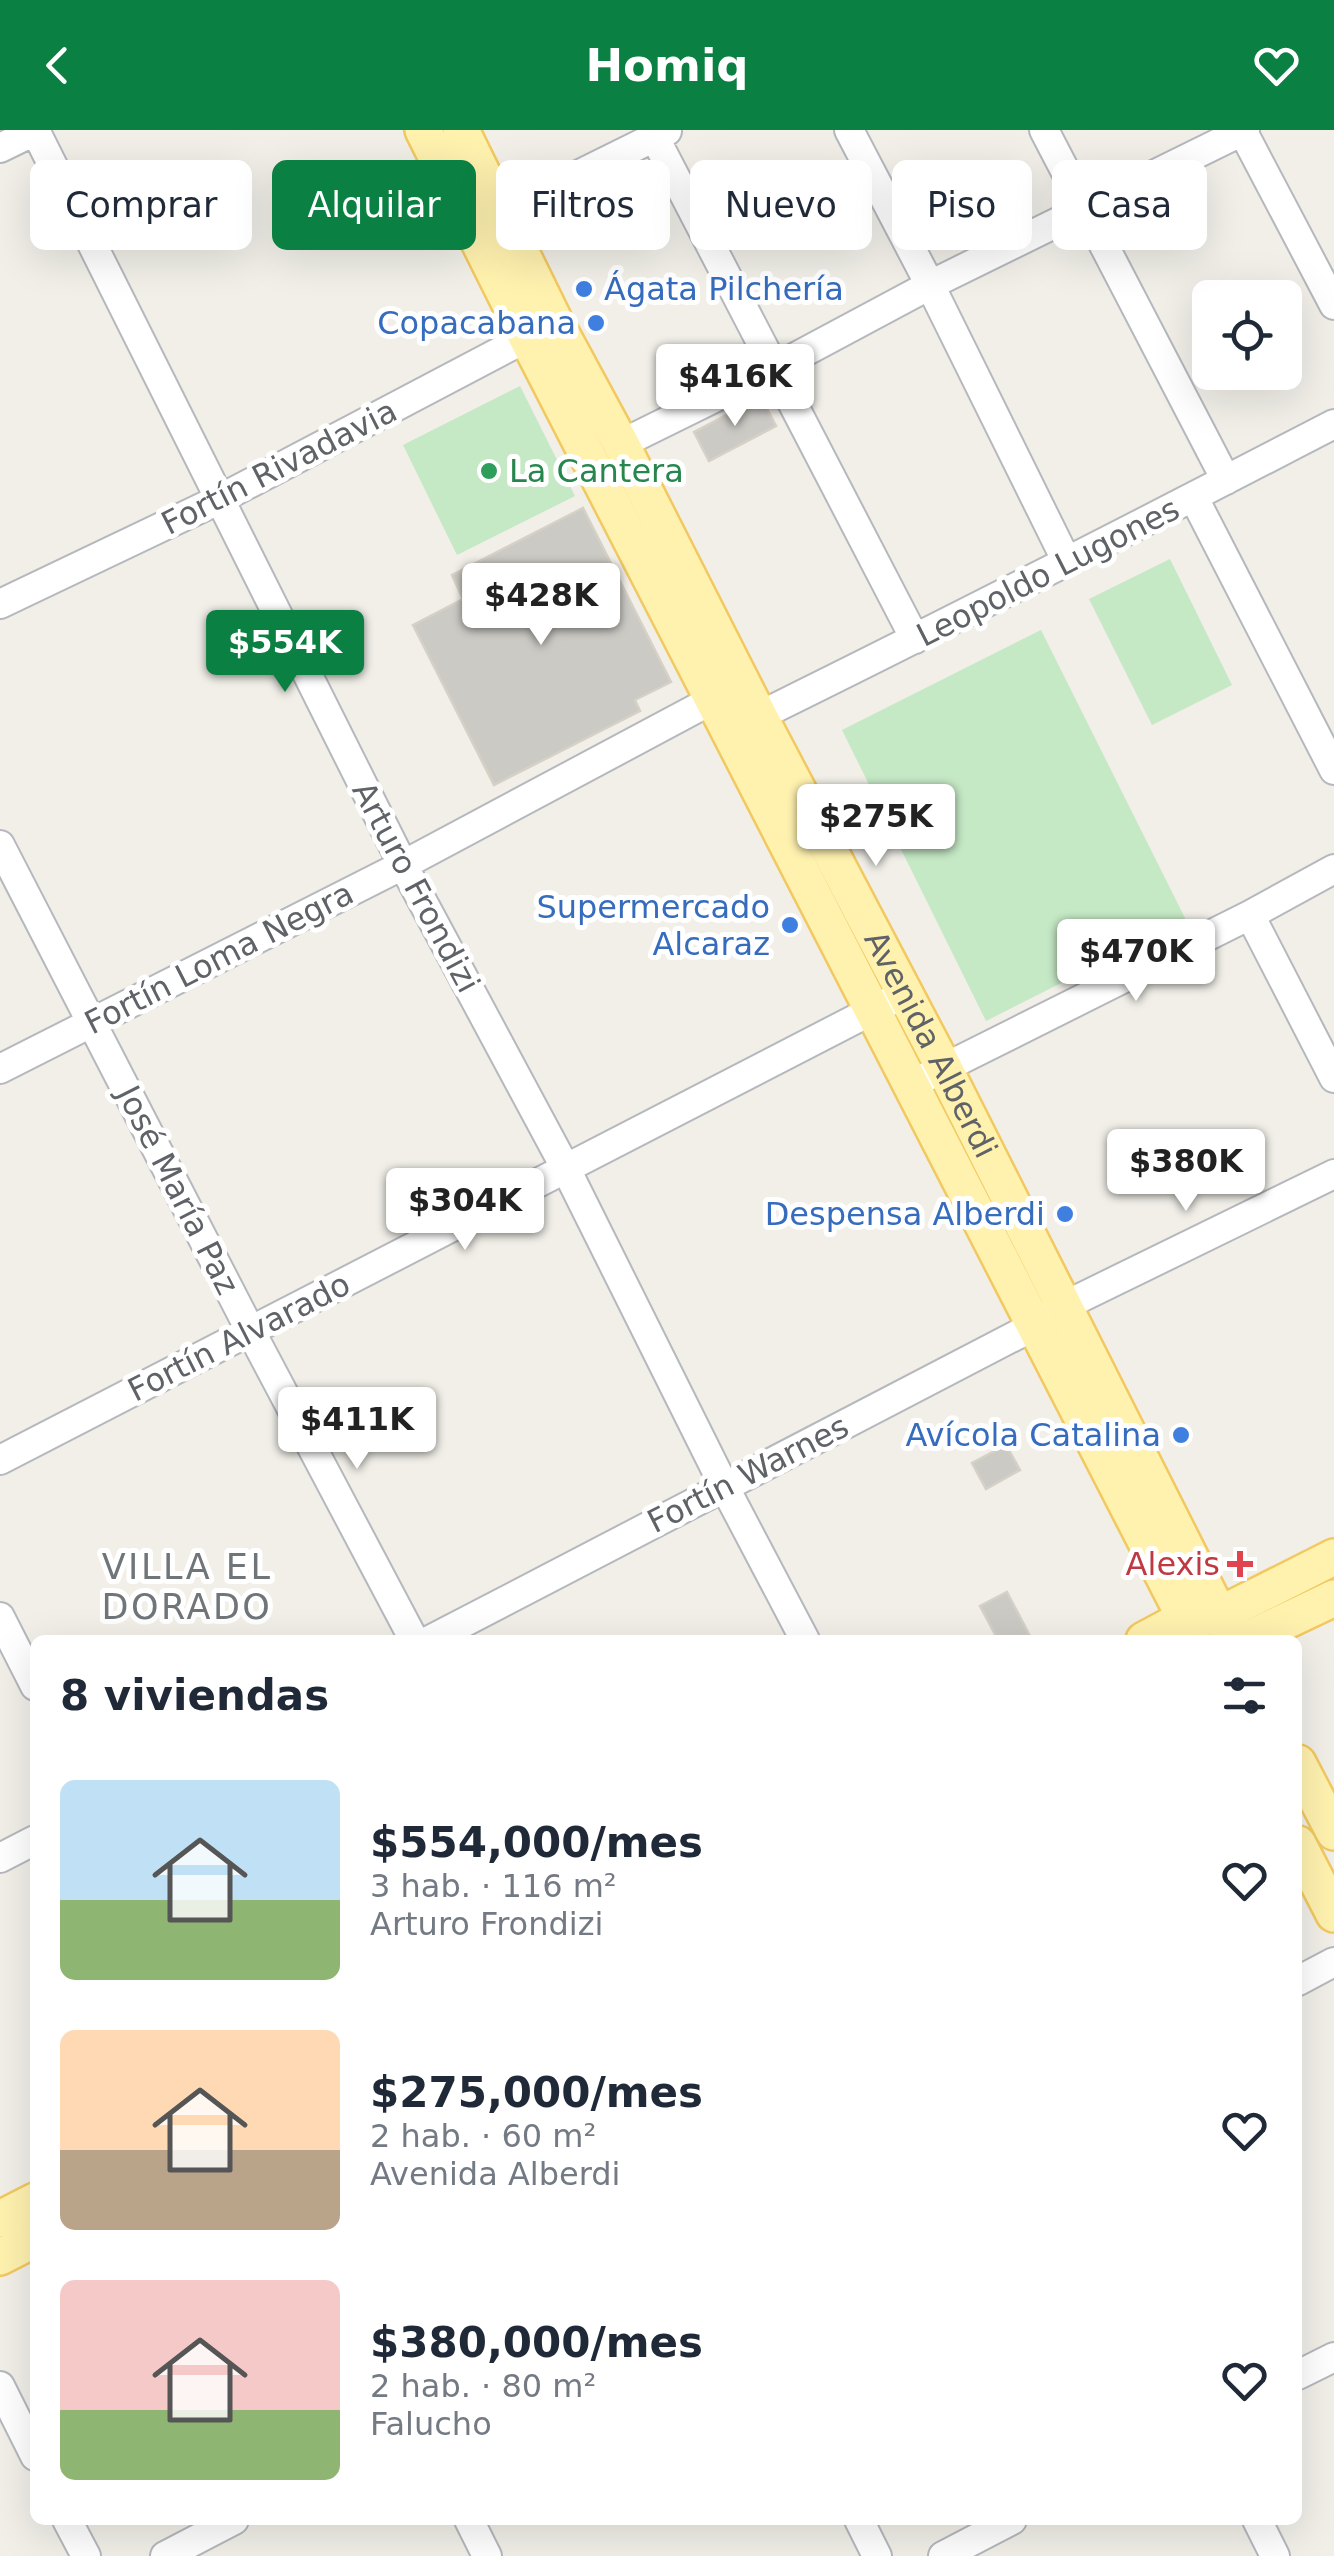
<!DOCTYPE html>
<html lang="es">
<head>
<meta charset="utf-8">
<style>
	:root { --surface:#fff; --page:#f2f2f3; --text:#1f2937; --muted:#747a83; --accent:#0b8043 }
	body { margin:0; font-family:"DejaVu Sans",sans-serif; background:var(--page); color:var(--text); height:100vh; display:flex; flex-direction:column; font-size:38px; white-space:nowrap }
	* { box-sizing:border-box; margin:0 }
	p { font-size:32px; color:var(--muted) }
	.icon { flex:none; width:55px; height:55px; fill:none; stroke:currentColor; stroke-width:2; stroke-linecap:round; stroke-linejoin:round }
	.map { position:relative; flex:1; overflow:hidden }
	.side { position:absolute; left:30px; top:1505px; width:1272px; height:890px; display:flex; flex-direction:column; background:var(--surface); border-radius:15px; box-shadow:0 10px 40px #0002 }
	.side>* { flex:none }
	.hud { position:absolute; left:30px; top:30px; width:1275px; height:90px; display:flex; gap:20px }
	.tools { position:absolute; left:1192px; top:150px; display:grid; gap:20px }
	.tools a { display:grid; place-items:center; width:110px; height:110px; border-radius:15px; background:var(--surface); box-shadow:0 10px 40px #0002; font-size:50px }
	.price { position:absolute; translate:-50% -85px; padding:0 22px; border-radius:10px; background:#fff; color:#222; font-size:32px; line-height:65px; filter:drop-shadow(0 2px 5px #0008) }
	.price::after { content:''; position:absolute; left:50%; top:60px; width:30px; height:22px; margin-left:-15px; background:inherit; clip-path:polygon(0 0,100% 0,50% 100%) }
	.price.current { background:var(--accent); color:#fff }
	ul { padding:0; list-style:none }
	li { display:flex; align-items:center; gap:30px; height:250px; padding:0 30px }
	li span { display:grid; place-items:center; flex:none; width:280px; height:200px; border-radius:15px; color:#555 }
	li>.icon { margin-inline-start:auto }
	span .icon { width:120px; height:120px; fill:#fffc; stroke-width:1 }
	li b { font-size:42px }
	h2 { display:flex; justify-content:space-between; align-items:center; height:120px; padding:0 30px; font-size:42px }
	.tag { padding:0 35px; border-radius:15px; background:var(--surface); box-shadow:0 10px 40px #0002; font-size:35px; line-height:90px }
	.tag.current { background:var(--accent); color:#fff }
	header { display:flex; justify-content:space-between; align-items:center; height:130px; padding:0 30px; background:var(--accent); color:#fff; font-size:45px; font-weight:700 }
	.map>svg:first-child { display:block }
	.green { fill:#c5e8c5 }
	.building { fill:#cccac5; stroke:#d6d1c6; stroke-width:2.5 }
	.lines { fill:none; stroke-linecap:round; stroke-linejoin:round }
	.minor-casing { stroke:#b5b8bc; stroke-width:32 }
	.major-casing { stroke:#f2c960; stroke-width:40 }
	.minor { stroke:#fff; stroke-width:28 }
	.major { stroke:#fff2af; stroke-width:35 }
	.shop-dot { fill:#3f7fe0; stroke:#fff; stroke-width:4 }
	.leisure-dot { fill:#2e9e5b; stroke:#fff; stroke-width:4 }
	.health-dot { fill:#e0444e; stroke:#fff; stroke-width:4 }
	.labels { text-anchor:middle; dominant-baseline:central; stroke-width:10; stroke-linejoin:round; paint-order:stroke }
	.shop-label { font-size:32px; fill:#366cbe; stroke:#fff; text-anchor:end }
	.street-label { font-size:32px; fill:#5f6368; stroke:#fff }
	.leisure-label { font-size:32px; fill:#27864d; stroke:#fff; text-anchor:start }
	.health-label { font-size:32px; fill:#be3a42; stroke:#fff; text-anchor:end }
	.neighbourhood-label { font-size:35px; letter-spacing:2.5px; fill:#70757a; stroke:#fff }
</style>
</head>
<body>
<header><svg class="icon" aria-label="back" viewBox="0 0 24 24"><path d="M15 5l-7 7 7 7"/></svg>Homiq<svg class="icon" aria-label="heart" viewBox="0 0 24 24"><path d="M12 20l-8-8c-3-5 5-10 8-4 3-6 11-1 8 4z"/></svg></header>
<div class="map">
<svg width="1334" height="2426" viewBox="0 0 1334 2426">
	<rect width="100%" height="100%" fill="#f1efe8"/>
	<path class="green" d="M 520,256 L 575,366 L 457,425 L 403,315 Z
		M 1170,429 L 1232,555 L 1152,595 L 1089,469 Z
		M 1041,500 L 1186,790 L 986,891 L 842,600 Z"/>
	<path class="building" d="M 761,267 L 776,296 L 709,331 L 694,302 Z
		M 583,378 L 671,552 L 635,570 L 640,581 L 494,655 L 413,495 L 463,469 L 452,445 Z
		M 1006,1315 L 1020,1340 L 986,1359 L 972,1333 Z
		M 1007,1462 L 1032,1510 L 998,1510 L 980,1476 Z"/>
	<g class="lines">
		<defs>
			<path id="minor" d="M 35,0 L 403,735 L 566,1039 L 724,1356 L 805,1510
				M 657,0 L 655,8 L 915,509
				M 849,0 L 930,155 L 1066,430
				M 1044,0 L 1226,350
				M 1242,0 L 1334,175
				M 0,18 L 37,0
				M 503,82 L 667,1
				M 621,314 L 773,239 L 930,155 L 1245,0
				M 1194,368 L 1334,640
				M 0,474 L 218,370 L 545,198
				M 0,715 L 250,1200 L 414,1510
				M 1250,785 L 1334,948
				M 0,939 L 403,735 L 712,570 L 759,586 C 952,491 1143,393 1334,294
				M 910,955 L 1250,785 L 1334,739
				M 0,1330 L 904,864
				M 0,1487 L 35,1556
				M 430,1510 L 1034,1196 L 1064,1176 L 1334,1044
				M 0,1728 L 35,1710
				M 1298,1851 L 1334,1832
				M 1298,2245 L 1334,2227
				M 0,2256 L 35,2326
				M 67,2390 L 86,2426
				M 469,2390 L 487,2426
				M 859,2390 L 877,2426
				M 1257,2390 L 1275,2426
				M 165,2426 L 234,2390
				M 943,2426 L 1012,2390"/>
			<g id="major">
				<path d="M 423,0 L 527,208 L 1185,1488 L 1193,1510"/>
				<path id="s1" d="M 461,0 L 555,192 L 621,314 L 759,586 L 944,938 L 1232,1510"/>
				<path d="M 1144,1510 L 1185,1488 L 1219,1485 L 1334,1427"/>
				<path d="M 1246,1510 L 1334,1468"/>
				<path d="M 1298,1633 L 1334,1702"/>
				<path d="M 1298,1714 L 1334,1784"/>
				<path d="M 0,2089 L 35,2071"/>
				<path d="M 0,2127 L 35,2109"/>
			</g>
		</defs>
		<use href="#minor" class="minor-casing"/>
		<use href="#major" class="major-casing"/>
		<use href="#minor" class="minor"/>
		<use href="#major" class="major"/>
	</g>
	<g class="shop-dot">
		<circle cx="584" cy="159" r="10"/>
		<circle cx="596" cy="193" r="10"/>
		<circle cx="790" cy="795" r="10"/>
		<circle cx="1065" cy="1084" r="10"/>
		<circle cx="1181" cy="1305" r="10"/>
	</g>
	<circle class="leisure-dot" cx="489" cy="341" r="10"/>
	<path class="health-dot" d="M1235 1419h10v10h10v10h-10v10h-10v-10h-10v-10h10z"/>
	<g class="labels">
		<g class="shop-label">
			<text x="604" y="159" text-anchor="start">Ágata Pilchería</text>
			<text x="576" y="193">Copacabana</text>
			<text x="770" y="777">Supermercado<tspan x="770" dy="37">Alcaraz</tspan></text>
			<text x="1045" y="1084">Despensa Alberdi</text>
			<text x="1161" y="1305">Avícola Catalina</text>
		</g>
		<g class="street-label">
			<text transform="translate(279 337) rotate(-27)">Fortín Rivadavia</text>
			<text transform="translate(1048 442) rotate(-27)">Leopoldo Lugones</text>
			<text transform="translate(416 757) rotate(62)">Arturo Frondizi</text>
			<text transform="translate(219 828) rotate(-27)">Fortín Loma Negra</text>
			<text stroke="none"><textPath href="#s1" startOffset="1028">Avenida Alberdi</textPath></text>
			<text transform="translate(178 1060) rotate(63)">José María Paz</text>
			<text transform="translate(239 1207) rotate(-27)">Fortín Alvarado</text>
			<text transform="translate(748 1344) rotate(-27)">Fortín Warnes</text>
		</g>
		<g class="leisure-label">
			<text x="509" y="341">La Cantera</text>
		</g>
		<g class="health-label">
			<text x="1220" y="1434">Alexis</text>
		</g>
		<g class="neighbourhood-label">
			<text x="187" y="1437">VILLA EL<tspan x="187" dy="40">DORADO</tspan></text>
		</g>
	</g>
</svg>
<div class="tools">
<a><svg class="icon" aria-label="locate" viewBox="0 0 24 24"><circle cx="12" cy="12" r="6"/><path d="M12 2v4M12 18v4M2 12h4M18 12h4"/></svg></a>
</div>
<b class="price" style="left:735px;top:299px">$416K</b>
<b class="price" style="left:541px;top:518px">$428K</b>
<b class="price current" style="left:285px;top:565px">$554K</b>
<b class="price" style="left:876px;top:739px">$275K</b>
<b class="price" style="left:1136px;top:874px">$470K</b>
<b class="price" style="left:1186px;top:1084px">$380K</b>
<b class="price" style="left:465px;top:1123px">$304K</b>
<b class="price" style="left:357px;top:1342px">$411K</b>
<div class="hud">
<a class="tag">Comprar</a>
<a class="tag current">Alquilar</a>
<a class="tag">Filtros</a>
<a class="tag">Nuevo</a>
<a class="tag">Piso</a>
<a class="tag">Casa</a>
</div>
<section class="side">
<h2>8 viviendas<svg class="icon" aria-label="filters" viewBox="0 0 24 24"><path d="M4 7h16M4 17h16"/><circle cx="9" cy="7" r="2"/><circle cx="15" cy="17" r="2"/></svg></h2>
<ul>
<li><span style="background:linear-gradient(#bfe0f5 60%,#8fb573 0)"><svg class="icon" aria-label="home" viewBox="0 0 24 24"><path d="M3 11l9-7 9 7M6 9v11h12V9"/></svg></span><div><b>$554,000/mes</b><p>3 hab. · 116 m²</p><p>Arturo Frondizi</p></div><svg class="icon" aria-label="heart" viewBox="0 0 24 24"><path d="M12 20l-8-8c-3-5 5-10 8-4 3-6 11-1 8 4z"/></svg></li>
<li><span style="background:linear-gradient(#ffd9b3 60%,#b9a48a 0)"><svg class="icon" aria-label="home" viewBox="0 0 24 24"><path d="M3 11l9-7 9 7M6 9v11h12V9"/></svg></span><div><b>$275,000/mes</b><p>2 hab. · 60 m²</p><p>Avenida Alberdi</p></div><svg class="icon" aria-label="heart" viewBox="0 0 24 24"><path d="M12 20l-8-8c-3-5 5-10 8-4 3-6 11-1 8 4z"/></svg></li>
<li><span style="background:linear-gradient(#f6c9c9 65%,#8fb573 0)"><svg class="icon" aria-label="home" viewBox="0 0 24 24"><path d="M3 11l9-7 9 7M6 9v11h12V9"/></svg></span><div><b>$380,000/mes</b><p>2 hab. · 80 m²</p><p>Falucho</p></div><svg class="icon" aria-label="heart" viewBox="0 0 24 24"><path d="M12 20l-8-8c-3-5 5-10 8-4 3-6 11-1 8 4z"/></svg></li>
</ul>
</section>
</div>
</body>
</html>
